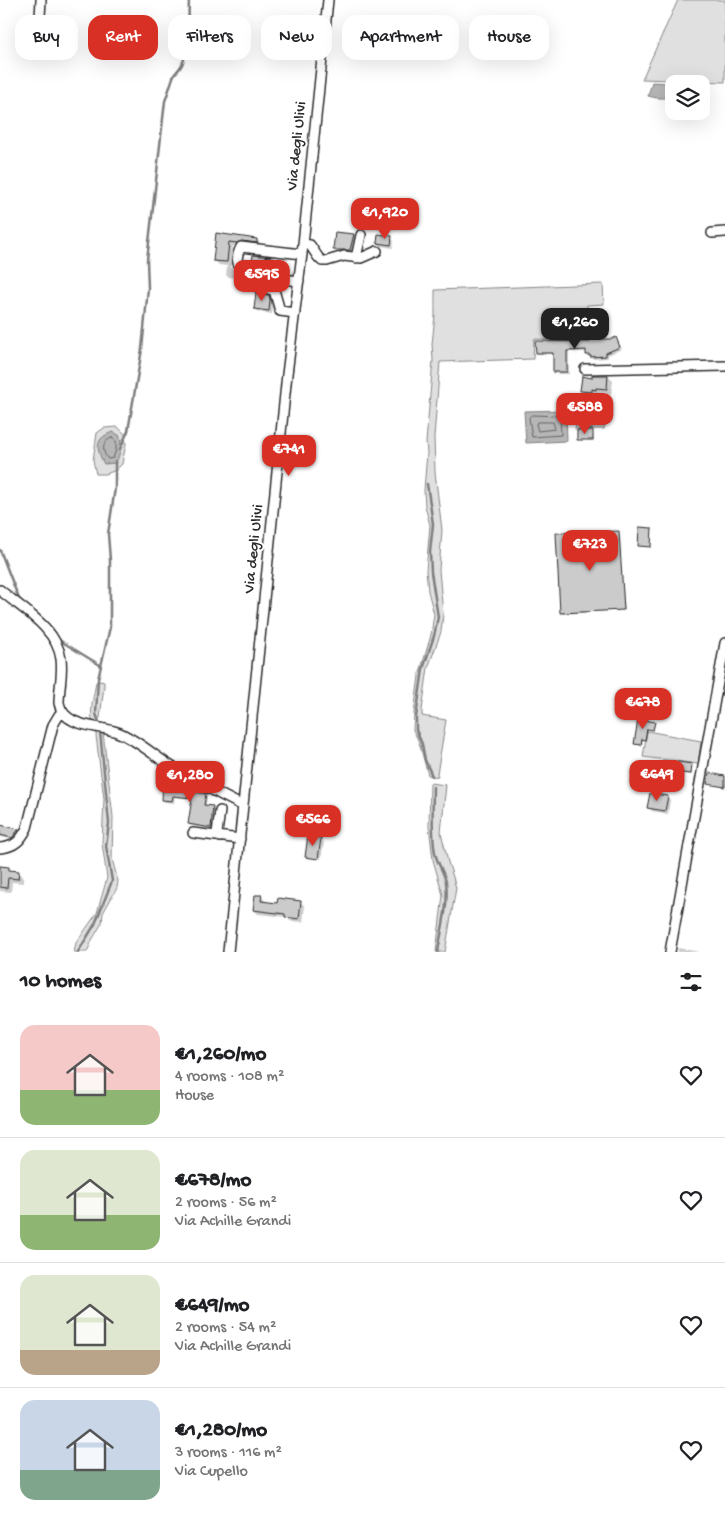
<!DOCTYPE html>
<html lang="en">
<head>
<meta charset="utf-8">
<style>
	:root { --surface:#fff; --page:#f2f2f2; --text:#202124; --muted:#757577; --line:#e0e0e0; --accent:#d93025 }
	body { margin:0; font-family:"Gochi Hand",sans-serif; background:var(--page); color:var(--text); height:100vh; display:flex; flex-direction:column; font-size:19px; white-space:nowrap }
	* { box-sizing:border-box; margin:0 }
	p { font-size:16px; color:var(--muted) }
	.icon { flex:none; width:28px; height:28px; fill:none; stroke:currentColor; stroke-width:2; stroke-linecap:round; stroke-linejoin:round }
	.map { position:relative; height:952px; overflow:hidden }
	.sheet { display:flex; flex-direction:column; background:var(--surface); flex:1 }
	.sheet>* { flex:none }
	.banner { position:absolute; left:15px; top:15px; width:695px; height:45px; display:flex; gap:10px }
	.fabs { position:absolute; left:665px; top:75px; display:grid; gap:10px }
	.fabs a { display:grid; place-items:center; width:45px; height:45px; border-radius:10px; background:var(--surface); box-shadow:0 5px 20px #0002; font-size:25px }
	.price { position:absolute; translate:-50% -42px; padding:0 11px; border-radius:10px; background:var(--accent); color:#fff; font-size:16px; line-height:32px; filter:drop-shadow(0 1px 2px #0008) }
	.price::after { content:''; position:absolute; left:50%; top:30px; width:15px; height:11px; margin-left:-8px; background:inherit; clip-path:polygon(0 0,100% 0,50% 100%) }
	.price.current { background:#222; color:#fff }
	ul { padding:0; list-style:none }
	li { display:flex; align-items:center; gap:15px; height:125px; padding:0 20px }
	li+li { border-top:1px solid var(--line) }
	li span { display:grid; place-items:center; flex:none; width:140px; height:100px; border-radius:15px; color:#555 }
	li>.icon { margin-inline-start:auto }
	span .icon { width:60px; height:60px; fill:#fffc; stroke-width:1 }
	li b { font-size:21px }
	h2 { display:flex; justify-content:space-between; align-items:center; height:60px; padding:0 20px; font-size:21px }
	.chip { padding:0 18px; border-radius:15px; background:var(--surface); box-shadow:0 5px 20px #0002; font-size:18px; line-height:45px }
	.chip.current { background:var(--accent); color:#fff }
	.map>svg:first-child { display:block }
	.green { fill:#e0e0e0; stroke:#868686 }
	.water { fill:#b6b6b6; stroke:#7e7e7e }
	.shadow { fill:#0003 }
	.lines { fill:none; stroke-linecap:round; stroke-linejoin:round }
	.shore { stroke:#636363; stroke-width:1 }
	.stream { stroke:#7e7e7e; stroke-width:2.5 }
	.building { fill:#cbcbcb; stroke:#2b2b2b }
	.minor-casing { stroke:#2b2b2b; stroke-width:12 }
	.minor { stroke:#fff; stroke-width:9 }
	.labels { text-anchor:middle; dominant-baseline:central; stroke-width:4; stroke-linejoin:round; paint-order:stroke }
	.street-label { font-size:16px; fill:#2b2b2b; stroke:#fff }
</style>
</head>
<body>
<div class="map">
<svg width="725" height="952" viewBox="0 0 725 952">
	<rect width="100%" height="100%" fill="#fff"/>
	<filter id="ink" filterUnits="userSpaceOnUse"><feTurbulence type="fractalNoise" baseFrequency=".02" numOctaves="2"/><feDisplacementMap in="SourceGraphic" scale="10" xChannelSelector="R" yChannelSelector="G"/><feConvolveMatrix kernelMatrix="1 2 1 2 8 2 1 2 1" color-interpolation-filters="sRGB"/></filter>
	<g filter="url(#ink)">
		<path class="green" d="M 678,0 L 725,0 L 725,82 L 642,79 Z
			M 603,284 L 604,304 L 587,305 L 584,341 L 534,339 L 533,359 L 440,362 L 434,437 L 435,472 L 442,530 L 439,570 L 443,614 L 441,632 L 428,668 L 422,710 L 422,716 L 446,720 L 437,774 L 438,777 L 428,775 L 419,742 L 413,730 L 414,713 L 419,676 L 431,635 L 434,614 L 428,591 L 426,571 L 430,525 L 425,506 L 424,490 L 427,453 L 426,442 L 433,360 L 432,344 L 435,315 L 435,290 Z
			M 581,396 L 611,399 L 604,429 L 575,429 Z
			M 118,427 L 125,434 L 126,444 L 122,464 L 116,470 L 106,474 L 96,474 L 93,460 L 97,433 L 104,428 Z
			M 101,681 L 104,682 L 104,686 L 100,718 L 97,721 L 94,722 L 92,720 C 90,708 94,695 96,682 Z
			M 97,731 L 103,732 L 113,817 L 112,859 L 118,881 L 117,888 L 103,913 L 102,923 L 92,940 L 87,952 L 74,952 L 76,943 L 97,913 L 107,878 L 102,843 L 104,799 L 96,736 Z
			M 647,731 L 701,741 L 698,764 L 643,757 Z
			M 430,783 L 446,785 L 441,832 L 448,862 L 453,877 L 456,888 L 445,952 L 436,952 L 443,895 L 433,860 L 429,826 Z"/>
		<path class="water" d="M 652,82 L 667,83 L 667,98 L 657,98 L 648,96 Z
			M 566,410 L 567,441 L 526,443 L 524,411 Z
			M 113,432 L 119,435 C 123,445 120,453 116,463 L 104,464 C 96,449 94,438 113,432 Z"/>
		<path class="shadow" d="M 336,233 L 354,235 L 359,240 L 355,255 L 339,255 L 334,250 Z
			M 217,234 L 257,240 L 261,244 L 261,246 L 233,246 L 231,267 L 233,269 L 233,278 L 226,276 L 227,266 L 219,265 L 214,260 Z
			M 391,238 L 394,241 L 393,248 L 381,246 L 378,243 Z
			M 271,258 L 274,261 L 272,273 L 256,270 L 253,267 Z
			M 268,297 L 273,304 L 272,314 L 258,312 L 255,309 Z
			M 616,338 L 622,349 L 608,355 L 608,358 L 594,359 L 589,357 L 587,352 L 569,352 L 569,374 L 557,374 L 555,371 L 555,354 L 539,354 L 537,352 Z
			M 608,376 L 613,381 L 611,394 L 600,392 L 600,394 L 597,394 L 596,397 L 587,396 L 582,391 L 593,379 Z
			M 593,432 L 594,441 L 578,439 Z
			M 618,532 L 625,610 L 562,614 L 561,612 Z
			M 639,720 L 655,724 L 654,730 L 648,729 L 646,740 L 643,739 L 642,746 L 635,744 Z
			M 692,765 L 692,775 L 672,771 Z
			M 177,783 L 179,787 L 195,789 L 197,794 L 205,795 L 207,797 L 206,806 L 212,807 L 214,809 L 213,829 L 192,826 L 189,824 L 193,799 L 175,797 L 174,803 L 165,802 L 163,800 Z
			M 667,797 L 670,800 L 668,814 L 652,811 L 649,808 Z
			M 0,826 L 19,830 L 22,833 L 15,840 L 1,837 L 0,836 Z
			M 321,839 L 324,842 L 321,859 L 308,856 L 308,858 L 306,856 Z
			M 0,865 L 8,868 L 12,872 L 18,873 L 23,877 L 23,883 L 12,882 L 11,892 L 0,891 Z
			M 261,897 L 266,901 L 265,903 L 278,905 L 300,902 L 305,906 L 303,922 L 290,921 L 287,917 L 258,914 L 254,910 Z
			M 678,948 L 700,952 L 678,952 Z"/>
		<g class="lines">
			<path class="shore" d="M 532,415 L 560,416 L 561,435 L 532,437 L 529,418 Z
				M 539,422 L 553,422 L 555,429 L 538,431 L 536,424 Z
				M 112,438 L 116,441 L 116,450 L 113,458 L 108,459 C 102,452 101,441 112,438 Z"/>
			<path class="stream" d="M 120,449 L 128,431 L 142,349 L 148,288 L 147,260 L 165,101 C 168,94 172,79 174,75 C 177,71 181,68 183,62 C 190,44 188,20 189,0
				M 427,484 L 433,524 L 430,552 L 431,572 L 438,617 L 434,636 L 423,669 L 416,717 L 416,730 L 422,744 L 425,760 L 432,776
				M 0,550 L 19,599
				M 59,640 L 100,665
				M 99,722 L 96,714 L 98,679 L 110,627 L 110,560 L 108,534 L 115,488 L 115,461
				M 433,787 C 433,809 431,831 435,853 C 437,863 444,872 446,882 C 449,905 441,930 438,952
				M 78,952 L 95,924 L 112,881 L 106,846 L 109,823 L 100,731"/>
		</g>
		<path class="building" d="M 335,232 L 354,234 L 350,250 L 333,250 Z
			M 216,233 L 257,239 L 257,243 L 242,241 L 237,243 L 229,242 L 227,262 L 213,261 Z
			M 378,234 L 392,236 L 391,245 L 377,243 Z
			M 253,255 L 271,257 L 269,271 L 251,268 Z
			M 256,293 L 269,295 L 270,300 L 269,311 L 254,309 Z
			M 616,337 L 620,347 L 606,353 L 606,356 L 590,357 L 590,355 L 586,355 L 586,350 L 567,351 L 567,372 L 553,372 L 553,353 L 536,353 L 535,341 L 590,342 L 590,339 L 612,339 Z
			M 592,375 L 608,375 L 607,389 L 596,388 L 596,390 L 592,389 L 592,392 L 580,391 L 582,376 L 592,378 Z
			M 577,430 L 593,430 L 593,440 L 577,440 Z
			M 639,527 L 652,528 L 651,547 L 638,546 Z
			M 619,531 L 624,610 L 560,613 L 556,533 Z
			M 638,719 L 655,722 L 653,730 L 647,729 L 645,740 L 642,739 L 641,745 L 634,744 Z
			M 672,761 L 692,764 L 691,774 L 671,772 Z
			M 709,773 L 725,776 L 725,787 L 707,784 Z
			M 163,781 L 177,782 L 177,786 L 195,788 L 195,792 L 206,794 L 204,805 L 213,806 L 211,828 L 188,824 L 192,798 L 173,796 L 172,801 L 162,800 Z
			M 650,793 L 668,796 L 665,811 L 647,808 Z
			M 0,825 L 19,829 L 12,838 L 0,835 Z
			M 308,835 L 321,838 L 318,859 L 305,857 Z
			M 0,866 L 9,867 L 9,870 L 19,871 L 18,879 L 8,878 L 7,888 L 0,887 Z
			M 255,895 L 262,895 L 261,901 L 277,903 L 278,898 L 301,901 L 299,919 L 285,917 L 285,914 L 253,910 Z"/>
		<g class="lines">
			<defs>
				<path id="minor" d="M 40,16 L 41,0
					M 712,233 L 725,232
					M 303,244 L 310,245 L 318,257 L 322,261 L 327,261 L 344,256 L 361,258 L 377,251
					M 356,258 L 361,235
					M 299,281 L 246,274 C 236,266 235,258 241,247 L 302,254
					M 258,287 L 274,290 L 280,311 L 295,313
					M 585,369 L 725,366
					M 0,590 C 22,609 57,628 61,659 C 63,674 59,688 59,703 C 64,728 98,725 117,732 C 134,738 151,753 166,763 C 191,779 217,793 243,806
					M 193,833 L 240,839
					M 220,837 L 217,833 L 220,811
					M 0,848 C 15,847 21,840 27,828 L 53,725 L 59,715 L 64,714
					M 228,952 L 287,374 L 302,254 L 328,0
					M 670,952 L 725,643"/>
			</defs>
			<use href="#minor" class="minor-casing"/>
			<use href="#minor" class="minor"/>
		</g>
	</g>
	<g class="labels">
		<g class="street-label">
			<text transform="translate(298 146) rotate(-84)">Via degli Ulivi</text>
			<text transform="translate(255 549) rotate(-84)">Via degli Ulivi</text>
		</g>
	</g>
</svg>
<div class="fabs">
<a><svg class="icon" aria-label="layers" viewBox="0 0 24 24"><path d="M12 4l9 5-9 5-9-5zM3 14l9 5 9-5"/></svg></a>
</div>
<b class="price" style="left:385px;top:240px">€1,920</b>
<b class="price" style="left:262px;top:302px">€595</b>
<b class="price current" style="left:575px;top:350px">€1,260</b>
<b class="price" style="left:585px;top:435px">€588</b>
<b class="price" style="left:289px;top:477px">€741</b>
<b class="price" style="left:590px;top:572px">€723</b>
<b class="price" style="left:643px;top:730px">€678</b>
<b class="price" style="left:657px;top:802px">€649</b>
<b class="price" style="left:190px;top:803px">€1,280</b>
<b class="price" style="left:313px;top:847px">€566</b>
<div class="banner">
<a class="chip">Buy</a>
<a class="chip current">Rent</a>
<a class="chip">Filters</a>
<a class="chip">New</a>
<a class="chip">Apartment</a>
<a class="chip">House</a>
</div>
</div>
<section class="sheet">
<h2>10 homes<svg class="icon" aria-label="filters" viewBox="0 0 24 24"><path d="M4 7h16M4 17h16"/><circle cx="9" cy="7" r="2"/><circle cx="15" cy="17" r="2"/></svg></h2>
<ul>
<li><span style="background:linear-gradient(#f6c9c9 65%,#8fb573 0)"><svg class="icon" aria-label="home" viewBox="0 0 24 24"><path d="M3 11l9-7 9 7M6 9v11h12V9"/></svg></span><div><b>€1,260/mo</b><p>4 rooms · 108 m²</p><p>House</p></div><svg class="icon" aria-label="heart" viewBox="0 0 24 24"><path d="M12 20l-8-8c-3-5 5-10 8-4 3-6 11-1 8 4z"/></svg></li>
<li><span style="background:linear-gradient(#dfe7d0 65%,#8fb573 0)"><svg class="icon" aria-label="home" viewBox="0 0 24 24"><path d="M3 11l9-7 9 7M6 9v11h12V9"/></svg></span><div><b>€678/mo</b><p>2 rooms · 56 m²</p><p>Via Achille Grandi</p></div><svg class="icon" aria-label="heart" viewBox="0 0 24 24"><path d="M12 20l-8-8c-3-5 5-10 8-4 3-6 11-1 8 4z"/></svg></li>
<li><span style="background:linear-gradient(#dfe7d0 75%,#b9a48a 0)"><svg class="icon" aria-label="home" viewBox="0 0 24 24"><path d="M3 11l9-7 9 7M6 9v11h12V9"/></svg></span><div><b>€649/mo</b><p>2 rooms · 54 m²</p><p>Via Achille Grandi</p></div><svg class="icon" aria-label="heart" viewBox="0 0 24 24"><path d="M12 20l-8-8c-3-5 5-10 8-4 3-6 11-1 8 4z"/></svg></li>
<li><span style="background:linear-gradient(#c9d6e8 70%,#7fa58c 0)"><svg class="icon" aria-label="home" viewBox="0 0 24 24"><path d="M3 11l9-7 9 7M6 9v11h12V9"/></svg></span><div><b>€1,280/mo</b><p>3 rooms · 116 m²</p><p>Via Cupello</p></div><svg class="icon" aria-label="heart" viewBox="0 0 24 24"><path d="M12 20l-8-8c-3-5 5-10 8-4 3-6 11-1 8 4z"/></svg></li>
</ul>
</section>
</body>
</html>
